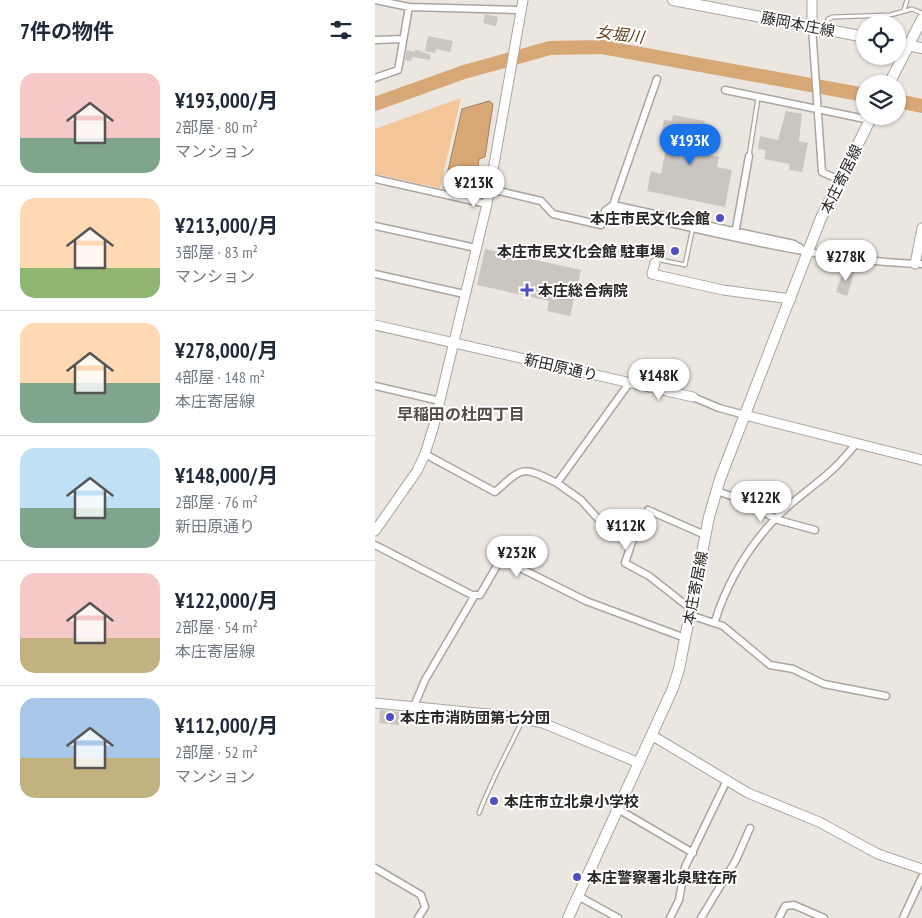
<!DOCTYPE html>
<html lang="ja">
<head>
<meta charset="utf-8">
<style>
	:root { --surface:#fff; --page:#f6f6f7; --text:#1f2937; --muted:#747a83; --line:#e0e1e3; --accent:#1a73e8 }
	body { margin:0; font-family:"PT Sans Narrow","Noto Sans JP",sans-serif; background:var(--page); color:var(--text); height:100vh; display:flex; flex-direction:column; font-size:19px; white-space:nowrap }
	* { box-sizing:border-box; margin:0 }
	p { font-size:16px; color:var(--muted) }
	.icon { flex:none; width:28px; height:28px; fill:none; stroke:currentColor; stroke-width:2; stroke-linecap:round; stroke-linejoin:round }
	.map { position:relative; flex:1; overflow:hidden }
	.panel { display:flex; flex-direction:column; background:var(--surface); width:375px }
	.panel>* { flex:none }
	.tools { position:absolute; left:481px; top:15px; display:grid; gap:10px }
	.tools a { display:grid; place-items:center; width:50px; height:50px; border-radius:50%; background:var(--surface); box-shadow:0 1px 4px #0004; font-size:25px }
	.price { position:absolute; translate:-50% -42px; padding:0 11px; border-radius:18px; background:#fff; color:#222; font-size:16px; line-height:32px; filter:drop-shadow(0 1px 2px #0008) }
	.price::after { content:''; position:absolute; left:50%; top:30px; width:15px; height:11px; margin-left:-8px; background:inherit; clip-path:polygon(0 0,100% 0,50% 100%) }
	.price.on { background:var(--accent); color:#fff }
	ul { padding:0; list-style:none }
	li { display:flex; align-items:center; gap:15px; height:125px; padding:0 20px }
	li+li { border-top:1px solid var(--line) }
	li span { display:grid; place-items:center; flex:none; width:140px; height:100px; border-radius:15px; color:#555 }
	li>.icon { margin-inline-start:auto }
	span .icon { width:60px; height:60px; fill:#fffc; stroke-width:1 }
	li b { font-size:21px }
	h2 { display:flex; justify-content:space-between; align-items:center; height:60px; padding:0 20px; font-size:21px }
	main { display:flex; flex:1; min-height:0 }
	.map>svg:first-child { display:block }
	.green { fill:#f4c697 }
	.water { fill:#d7a876; stroke:#a2815d }
	.lines { fill:none; stroke-linecap:round; stroke-linejoin:round }
	.river { stroke:#d7a876; stroke-width:14 }
	.building { fill:#cbc5c0 }
	.lane-casing { stroke:#aaa59f; stroke-width:5.5 }
	.street-casing { stroke:#aaa59f; stroke-width:9 }
	.secondary-casing { stroke:#aaa59f; stroke-width:11 }
	.primary-casing { stroke:#aaa59f; stroke-width:12 }
	.lane { stroke:#fff; stroke-width:3 }
	.street { stroke:#fff; stroke-width:6 }
	.secondary { stroke:#fff; stroke-width:9 }
	.primary { stroke:#fff; stroke-width:10 }
	.poi-dot { fill:#4f4fc6; stroke:#fff; stroke-width:2 }
	.labels { text-anchor:middle; dominant-baseline:central; stroke-width:4; stroke-linejoin:round; paint-order:stroke }
	.street-label { font-size:15px; fill:#282624; stroke:#fff }
	.poi-label { font-size:15px; font-weight:bold; fill:#282624; stroke:#fff; text-anchor:start }
	.water-label { font-size:16px; font-style:italic; fill:#62421c; stroke:#fff }
	.neighbourhood-label { font-size:16px; font-weight:bold; fill:#534e49; stroke:#fff }
</style>
</head>
<body>
<main>
<section class="panel">
<h2>7件の物件<svg class="icon" aria-label="filters" viewBox="0 0 24 24"><path d="M4 7h16M4 17h16"/><circle cx="9" cy="7" r="2"/><circle cx="15" cy="17" r="2"/></svg></h2>
<ul>
<li><span style="background:linear-gradient(#f6c9c9 65%,#7fa58c 0)"><svg class="icon" aria-label="home" viewBox="0 0 24 24"><path d="M3 11l9-7 9 7M6 9v11h12V9"/></svg></span><div><b>¥193,000/月</b><p>2部屋 · 80 m²</p><p>マンション</p></div></li>
<li><span style="background:linear-gradient(#ffd9b3 70%,#8fb573 0)"><svg class="icon" aria-label="home" viewBox="0 0 24 24"><path d="M3 11l9-7 9 7M6 9v11h12V9"/></svg></span><div><b>¥213,000/月</b><p>3部屋 · 83 m²</p><p>マンション</p></div></li>
<li><span style="background:linear-gradient(#ffd9b3 60%,#7fa58c 0)"><svg class="icon" aria-label="home" viewBox="0 0 24 24"><path d="M3 11l9-7 9 7M6 9v11h12V9"/></svg></span><div><b>¥278,000/月</b><p>4部屋 · 148 m²</p><p>本庄寄居線</p></div></li>
<li><span style="background:linear-gradient(#bfe0f5 60%,#7fa58c 0)"><svg class="icon" aria-label="home" viewBox="0 0 24 24"><path d="M3 11l9-7 9 7M6 9v11h12V9"/></svg></span><div><b>¥148,000/月</b><p>2部屋 · 76 m²</p><p>新田原通り</p></div></li>
<li><span style="background:linear-gradient(#f6c9c9 65%,#c2b280 0)"><svg class="icon" aria-label="home" viewBox="0 0 24 24"><path d="M3 11l9-7 9 7M6 9v11h12V9"/></svg></span><div><b>¥122,000/月</b><p>2部屋 · 54 m²</p><p>本庄寄居線</p></div></li>
<li><span style="background:linear-gradient(#a9c7e8 60%,#c2b280 0)"><svg class="icon" aria-label="home" viewBox="0 0 24 24"><path d="M3 11l9-7 9 7M6 9v11h12V9"/></svg></span><div><b>¥112,000/月</b><p>2部屋 · 52 m²</p><p>マンション</p></div></li>
</ul>
</section>
<div class="map">
<svg width="547" height="918" viewBox="0 0 547 918">
	<rect width="100%" height="100%" fill="#ece6e0"/>
	<path class="green" d="M 86,98 L 65,188 L 0,174 L 0,129 Z"/>
	<path class="water" d="M 114,101 L 118,104 L 110,157 L 104,159 L 99,195 L 69,188 L 87,109 Z"/>
	<g class="lines">
		<path class="river" d="M 522,101 L 547,106
			M 0,104 L 89,72 L 175,48 L 227,47 L 490,95"/>
	</g>
	<path class="building" d="M 110,14 L 123,17 L 121,26 L 108,23 Z
		M 53,36 L 78,41 L 75,52 L 61,49 L 60,53 L 50,51 Z
		M 40,49 L 56,55 L 55,60 L 37,57 L 36,61 L 30,60 L 32,50 L 40,52 Z
		M 411,111 L 427,114 L 424,141 L 433,143 L 427,172 L 414,170 L 415,164 L 389,159 L 391,150 L 383,149 L 385,136 L 403,140 Z
		M 298,115 L 330,121 L 324,153 L 344,157 L 342,167 L 357,170 L 350,207 L 272,191 L 276,171 L 286,174 L 294,132 L 287,131 L 289,120 L 297,121 Z
		M 110,249 L 206,270 L 195,316 L 172,311 L 174,301 L 102,285 Z
		M 469,268 L 480,271 L 472,296 L 461,292 Z
		M 5,710 L 25,712 L 24,725 L 4,723 Z"/>
	<g class="lines">
		<defs>
			<path id="lane" d="M 529,10 L 532,0
				M 452,27 L 453,19 L 458,17 L 515,15 L 537,9 L 547,13
				M 374,156 L 383,98
				M 280,262 L 281,259 L 310,265 L 318,227
				M 104,813 C 116,781 133,751 148,719"/>
			<path id="street" d="M 0,0 L 34,7 L 145,10
				M 437,27 L 447,172 L 458,177
				M 0,40 L 28,39
				M 0,78 L 23,70 L 34,7
				M 350,90 L 495,120
				M 0,179 L 112,204
				M 115,189 L 166,201 L 178,214 L 226,225 L 230,211 L 238,205 L 282,79
				M 238,205 L 242,211 C 343,233 444,261 547,264
				M 238,205 L 419,244 L 429,250
				M 0,226 L 101,248
				M 360,234 L 374,156
				M 0,274 L 89,294
				M 0,386 L 65,401
				M 318,397 L 344,408 L 370,415
				M 50,454 L 120,492 C 149,466 147,466 182,483 L 255,382
				M 182,483 L 206,500 L 225,521 L 257,542 L 273,510 L 330,535
				M 342,491 L 367,500 L 403,520 L 440,530
				M 257,542 L 250,563 L 274,576 L 316,609
				M 0,545 L 97,595 L 105,595 L 124,562 L 131,561 L 211,601 L 310,638
				M 315,615 L 348,626 L 395,665 L 418,669 L 449,684 L 511,696
				M 340,621 C 352,583 371,550 399,520 C 416,501 439,487 457,470 C 466,462 473,453 481,444
				M 39,706 L 50,680 L 100,595
				M 243,809 L 318,853
				M 0,868 L 46,895 L 50,907 L 43,918
				M 203,896 L 243,918
				M 295,918 L 304,900 L 310,867 L 352,780
				M 326,918 L 361,860 L 375,828
				M 404,918 L 410,906 L 419,905 L 449,918
				M 528,918 L 547,877"/>
			<path id="secondary" d="M 437,27 L 437,0
				M 280,263 L 277,274 L 348,290 L 416,299
				M 540,264 L 547,228
				M 0,325 L 318,397
				M 370,415 L 547,460
				M 0,531 L 42,471 L 50,454 L 59,425 L 112,204 L 148,0
				M 0,703 L 134,716 L 168,723 L 264,763
				M 278,736 L 373,793 L 444,822 L 503,854 L 547,869"/>
			<path id="primary" d="M 298,0 L 490,37
				M 522,43 L 547,48
				M 514,84 L 547,19
				M 193,918 L 298,688 L 304,669 L 334,517 L 345,479 L 446,218 L 497,116"/>
		</defs>
		<use href="#lane" class="lane-casing"/>
		<use href="#street" class="street-casing"/>
		<use href="#secondary" class="secondary-casing"/>
		<use href="#primary" class="primary-casing"/>
		<use href="#lane" class="lane"/>
		<use href="#street" class="street"/>
		<use href="#secondary" class="secondary"/>
		<use href="#primary" class="primary"/>
	</g>
	<g class="poi-dot">
		<circle cx="345" cy="218" r="5"/>
		<circle cx="300" cy="251" r="5"/>
		<path d="M149.5 282.5h5v5h5v5h-5v5h-5v-5h-5v-5h5z"/>
		<circle cx="15" cy="717" r="5"/>
		<circle cx="119" cy="801" r="5"/>
		<circle cx="202" cy="877" r="5"/>
	</g>
	<g class="labels">
		<g class="street-label">
			<text transform="translate(423 24) rotate(11)">藤岡本庄線</text>
			<text transform="translate(466 179) rotate(-64)">本庄寄居線</text>
			<text transform="translate(186 367) rotate(13)">新田原通り</text>
			<text transform="translate(320 588) rotate(-79)">本庄寄居線</text>
		</g>
		<g class="poi-label">
			<text x="335" y="218" text-anchor="end">本庄市民文化会館</text>
			<text x="290" y="251" text-anchor="end">本庄市民文化会館 駐車場</text>
			<text x="163" y="290">本庄総合病院</text>
			<text x="25" y="717">本庄市消防団第七分団</text>
			<text x="129" y="801">本庄市立北泉小学校</text>
			<text x="212" y="877">本庄警察署北泉駐在所</text>
		</g>
		<g class="water-label">
			<text transform="translate(245 34) rotate(7)">女堀川</text>
		</g>
		<g class="neighbourhood-label">
			<text x="86" y="414">早稲田の杜四丁目</text>
		</g>
	</g>
</svg>
<div class="tools">
<a><svg class="icon" aria-label="locate" viewBox="0 0 24 24"><circle cx="12" cy="12" r="6"/><path d="M12 2v4M12 18v4M2 12h4M18 12h4"/></svg></a>
<a><svg class="icon" aria-label="layers" viewBox="0 0 24 24"><path d="M12 4l9 5-9 5-9-5zM3 14l9 5 9-5"/></svg></a>
</div>
<b class="price on" style="left:315px;top:166px">¥193K</b>
<b class="price" style="left:99px;top:208px">¥213K</b>
<b class="price" style="left:471px;top:282px">¥278K</b>
<b class="price" style="left:284px;top:401px">¥148K</b>
<b class="price" style="left:386px;top:523px">¥122K</b>
<b class="price" style="left:251px;top:551px">¥112K</b>
<b class="price" style="left:142px;top:578px">¥232K</b>
</div>
</main>
</body>
</html>
